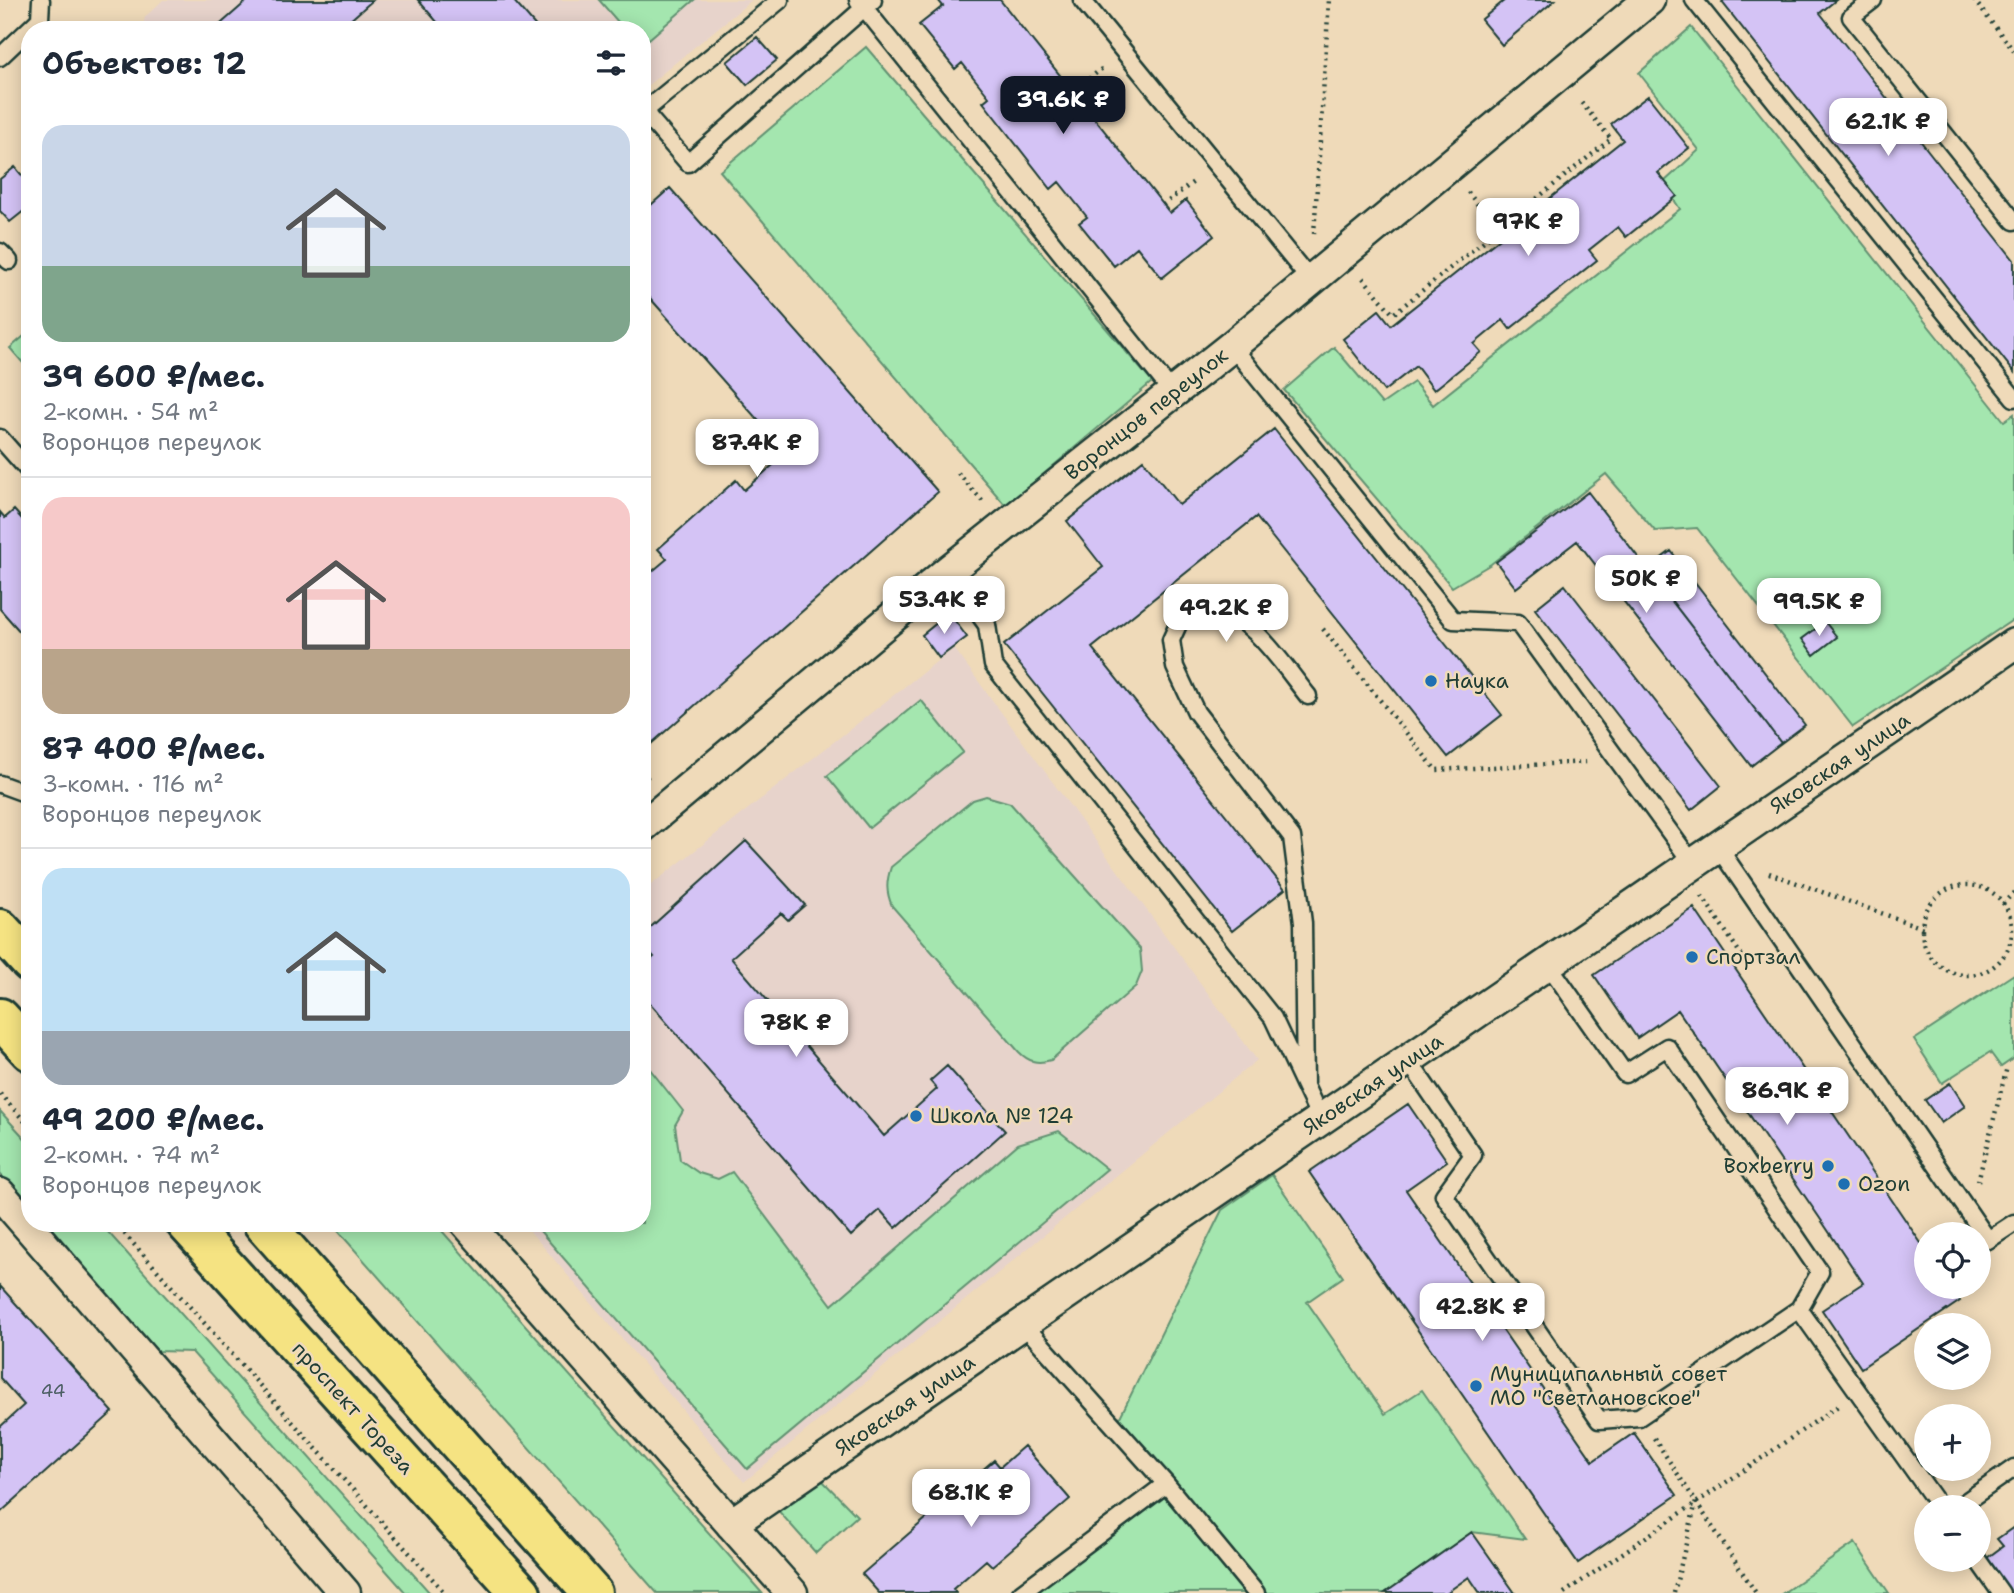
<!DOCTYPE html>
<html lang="ru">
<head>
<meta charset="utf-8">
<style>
	:root { --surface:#fff; --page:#f6f6f7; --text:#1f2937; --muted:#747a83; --line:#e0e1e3; --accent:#111827 }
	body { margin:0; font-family:"Shantell Sans",sans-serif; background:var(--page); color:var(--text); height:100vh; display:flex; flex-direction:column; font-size:26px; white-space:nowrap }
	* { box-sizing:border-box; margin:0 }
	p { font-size:23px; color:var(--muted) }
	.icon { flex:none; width:38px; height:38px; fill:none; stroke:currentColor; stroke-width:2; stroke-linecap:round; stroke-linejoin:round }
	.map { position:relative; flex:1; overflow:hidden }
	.details { position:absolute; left:21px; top:21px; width:630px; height:1211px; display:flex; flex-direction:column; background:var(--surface); border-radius:28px; box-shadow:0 4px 18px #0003 }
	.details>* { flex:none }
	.controls { position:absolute; left:1914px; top:1222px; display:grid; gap:14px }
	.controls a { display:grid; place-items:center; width:77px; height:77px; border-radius:50%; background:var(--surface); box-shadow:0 4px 18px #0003; font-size:35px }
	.price { position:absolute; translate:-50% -60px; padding:0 16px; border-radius:14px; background:#fff; color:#222; font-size:23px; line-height:46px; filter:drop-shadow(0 2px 4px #0008) }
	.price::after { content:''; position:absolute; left:50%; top:42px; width:21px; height:16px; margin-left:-10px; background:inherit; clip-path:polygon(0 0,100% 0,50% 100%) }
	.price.active { background:var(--accent); color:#fff }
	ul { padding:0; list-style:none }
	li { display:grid; align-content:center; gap:14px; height:371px; padding:0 21px }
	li+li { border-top:2px solid var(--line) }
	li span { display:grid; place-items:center; height:217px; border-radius:21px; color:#555 }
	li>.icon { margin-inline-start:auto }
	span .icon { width:126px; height:126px; fill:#fffc; stroke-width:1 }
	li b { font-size:30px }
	h2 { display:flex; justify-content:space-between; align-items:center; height:84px; padding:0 21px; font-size:30px }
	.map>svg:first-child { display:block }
	.built { fill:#e7d3cb }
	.green { fill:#a4e6af; stroke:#629272; stroke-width:2 }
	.building { fill:#d4c3f5; stroke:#1f3d34; stroke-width:2 }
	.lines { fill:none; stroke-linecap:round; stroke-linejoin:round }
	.service-casing { stroke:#1f3d34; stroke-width:21 }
	.minor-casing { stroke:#1f3d34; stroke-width:35 }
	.primary-casing { stroke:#1f3d34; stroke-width:44 }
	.path { stroke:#1f3d34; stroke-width:4.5; stroke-dasharray:2 5; stroke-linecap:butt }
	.service { stroke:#efdab9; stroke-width:16 }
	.minor { stroke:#efdab9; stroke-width:30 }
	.primary { stroke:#f5e382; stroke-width:38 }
	.poi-dot { fill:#1f6fb2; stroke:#efdab9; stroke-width:2.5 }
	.labels { text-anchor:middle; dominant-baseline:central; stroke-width:5; stroke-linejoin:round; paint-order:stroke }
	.number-label { font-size:18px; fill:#4c5e64 }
	.street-label { font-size:21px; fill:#1f3d34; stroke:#efdab9 }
	.poi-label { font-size:21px; fill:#1f3d34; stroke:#efdab9; text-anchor:start }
</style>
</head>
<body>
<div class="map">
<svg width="2014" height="1593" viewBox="0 0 2014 1593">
	<rect width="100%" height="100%" fill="#efdab9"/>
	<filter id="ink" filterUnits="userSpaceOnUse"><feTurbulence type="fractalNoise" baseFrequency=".0143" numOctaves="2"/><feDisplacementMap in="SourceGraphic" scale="14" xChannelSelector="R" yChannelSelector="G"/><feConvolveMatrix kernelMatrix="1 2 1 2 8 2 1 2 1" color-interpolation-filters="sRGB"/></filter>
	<g filter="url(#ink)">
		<path class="built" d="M 163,0 L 752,0 L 642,90 L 642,30 L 142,30 L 145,17 Z
			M 954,648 L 1257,1060 L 744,1482 L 523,1223 L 642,1223 L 642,892 Z"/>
		<path class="green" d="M 599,0 L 694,0 L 642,45 L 642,30 L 625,30 Z
			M 1691,27 L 2004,421 L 2014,414 L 2014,619 L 1853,727 L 1697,528 L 1655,531 L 1606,474 L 1491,564 L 1452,587 L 1284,390 L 1334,347 L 1382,404 L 1414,382 L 1433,405 L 1680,209 L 1663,183 L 1699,150 L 1639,73 Z
			M 866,47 L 1152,382 L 1006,506 L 720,171 Z
			M 30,331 L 30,371 L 10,348 Z
			M 921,700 L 963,752 L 869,828 L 827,776 Z
			M 986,796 L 1010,803 L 1140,949 L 1142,971 L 1136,986 L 1051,1060 C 1037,1064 1029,1062 1019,1052 L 892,906 C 886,892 886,882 891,867 L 973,800 Z
			M 2014,974 L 2014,1058 L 2001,1067 L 1990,1052 L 1942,1083 L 1914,1040 Z
			M 642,1059 L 683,1111 L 675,1125 L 680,1160 L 699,1173 L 718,1179 L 732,1172 L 832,1305 L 1018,1144 L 1059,1131 L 1107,1169 L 747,1469 L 533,1223 L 642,1223 Z
			M 0,1111 L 30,1144 L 30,1207 L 0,1174 Z
			M 1272,1175 L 1343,1277 L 1307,1302 L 1385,1414 L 1422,1390 L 1525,1539 L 1472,1532 L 1385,1593 L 1021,1593 L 1166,1484 L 1115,1427 L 1222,1210 Z
			M 44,1223 L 100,1223 L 430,1593 L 406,1593 L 192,1352 L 157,1351 Z
			M 331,1223 L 435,1223 L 762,1593 L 657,1593 Z
			M 818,1476 L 857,1516 L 816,1553 L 775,1507 Z
			M 1855,1543 L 1889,1593 L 1783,1593 Z"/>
		<path class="building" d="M 248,0 L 373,0 L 339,30 L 214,30 Z
			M 418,0 L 513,0 L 539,30 L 444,30 Z
			M 938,0 L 1000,0 L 1170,213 L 1186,200 L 1214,236 L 1162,278 L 1137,247 L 1114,266 L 1079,223 L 1087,217 L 1059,182 L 1051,189 L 983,102 L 989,97 L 962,63 L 955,69 L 919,25 L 943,6 Z
			M 1505,0 L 1555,0 L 1502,45 L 1481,20 Z
			M 1724,0 L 1836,0 L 1820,13 L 2014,260 L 2014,372 L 1722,2 Z
			M 757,37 L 777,60 L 747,85 L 727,62 Z
			M 1648,96 L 1689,148 L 1658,173 L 1677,196 L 1626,237 L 1618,227 L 1589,250 L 1597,260 L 1510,329 L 1503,320 L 1474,344 L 1481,352 L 1434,390 L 1416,366 L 1384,391 L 1343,339 L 1379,310 L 1391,325 L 1623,140 L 1611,124 Z
			M 15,167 L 30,185 L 30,206 L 10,222 L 0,211 L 0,179 Z
			M 670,188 L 938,492 L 643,751 L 642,580 L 667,559 L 658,549 L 736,480 L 744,490 L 787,453 L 642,289 L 642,213 Z
			M 1274,429 L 1502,715 L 1448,757 L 1256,517 L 1092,648 L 1285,889 L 1232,931 L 1004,645 L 1103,567 L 1067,521 L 1143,460 L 1179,505 Z
			M 1588,492 L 1781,743 L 1751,766 L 1577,541 L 1516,588 L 1496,562 Z
			M 14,510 L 30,528 L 30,643 L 0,609 L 0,512 L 5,518 Z
			M 1671,551 L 1805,725 L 1781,743 L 1647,569 Z
			M 1565,585 L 1721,786 L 1691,810 L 1535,609 Z
			M 949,613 L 967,637 L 939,658 L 922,635 Z
			M 1825,622 L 1837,637 L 1814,655 L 1802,639 Z
			M 746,841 L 805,905 L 788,920 L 781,913 L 731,958 L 884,1136 L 937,1089 L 930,1081 L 947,1066 L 1005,1131 L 896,1228 L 880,1210 L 851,1236 L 642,994 L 642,967 L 654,957 L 642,944 L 642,935 Z
			M 1694,908 L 1927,1252 L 1927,1286 L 1950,1286 L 1960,1301 L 1861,1368 L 1822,1310 L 1863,1283 L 1819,1217 L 1678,1010 L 1637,1038 L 1594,975 Z
			M 1950,1083 L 1965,1106 L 1941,1123 L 1925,1100 Z
			M 1408,1104 L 1447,1161 L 1406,1190 L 1593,1461 L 1634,1433 L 1677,1495 L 1578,1563 L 1309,1172 Z
			M 0,1286 L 113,1412 L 0,1513 L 0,1427 L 24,1405 L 0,1378 Z
			M 1024,1446 L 1070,1499 L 992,1566 L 986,1560 L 953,1589 L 956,1593 L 879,1593 L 862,1574 L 994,1460 L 1000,1467 Z
			M 2014,1527 L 2014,1593 L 2011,1593 L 1987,1558 L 2003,1546 L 1997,1539 Z
			M 1472,1532 L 1515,1593 L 1480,1593 L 1469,1577 L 1446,1593 L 1385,1593 Z"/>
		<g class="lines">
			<defs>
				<path id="service" d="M 858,0 L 1173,393
					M 1082,0 L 1311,281
					M 1694,0 L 2014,398
					M 1873,0 L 1851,17 L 2014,221
					M 0,57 L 40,19 L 41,0
					M 644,112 L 688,163 L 873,0
					M 642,113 L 780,0
					M 0,252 L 9,261
					M 1232,346 L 1453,620 L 1518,623 L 1693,864
					M 0,438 L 30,472
					M 948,571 L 987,625 L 993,665 L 1273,1018 L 1321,1120
					M 0,784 L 30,795
					M 1718,847 L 1988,1240 L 2014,1223
					M 1408,1060 L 1473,1155 L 1444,1195 L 1599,1420 L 1639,1417 L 1799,1309 L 1820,1272 L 1667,1047 L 1625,1074 L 1548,964
					M 1305,1086 L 1303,923 L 1292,837 L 1196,712 L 1175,667 L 1171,640 L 1181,618 C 1189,615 1199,608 1207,607 C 1246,606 1286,669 1308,696
					M 1799,1309 L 1940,1507
					M 1023,1324 L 1166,1484 L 1256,1593
					M 1958,1507 L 2014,1468
					M 1977,1559 L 2001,1593
					M 1021,1593 L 1166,1484"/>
				<path id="minor" d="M 642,827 L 948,571 L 1232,346 L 1649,0
					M 0,1194 L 345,1593
					M 466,1223 L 792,1593
					M 731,1524 L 2014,644"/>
				<path id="primary" d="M 0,929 L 30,962
					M 0,1018 L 30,1051
					M 186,1223 L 521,1593
					M 263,1223 L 592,1593"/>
			</defs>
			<use href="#service" class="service-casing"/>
			<use href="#minor" class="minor-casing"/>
			<use href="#primary" class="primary-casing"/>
			<path class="path" d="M 1974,0 L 2014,51
				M 1073,92 L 1105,66
				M 1468,192 L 1497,230
				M 1163,205 L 1196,180
				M 1314,234 L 1329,0
				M 1363,278 L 1393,314 L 1611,139 L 1580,101
				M 958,473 L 983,502
				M 1323,629 L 1436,770 L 1587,762
				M 642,772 L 649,780
				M 1769,873 L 1923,928
				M1922 930a45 45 0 1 1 90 0a45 45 0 1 1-90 0Z
				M 1702,896 L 1748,965
				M 2003,904 L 2014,892
				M 0,1094 L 30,1127
				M 1978,1181 L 2007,1067
				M 115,1223 L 445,1593
				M 1654,1438 L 1756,1593
				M 1564,1593 L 1838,1406
				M 1674,1593 L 1696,1502"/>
			<use href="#service" class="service"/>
			<use href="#minor" class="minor"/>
			<use href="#primary" class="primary"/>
		</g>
	</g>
	<g class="poi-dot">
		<circle cx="1431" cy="681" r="7"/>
		<circle cx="1692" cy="957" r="7"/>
		<circle cx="916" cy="1116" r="7"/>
		<circle cx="1828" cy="1166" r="7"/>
		<circle cx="1844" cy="1184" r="7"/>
		<circle cx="1476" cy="1386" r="7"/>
	</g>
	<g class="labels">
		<g class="number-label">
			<text x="53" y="1391">44</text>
		</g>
		<g class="street-label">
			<text transform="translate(1146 414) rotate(-38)">Воронцов переулок</text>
			<text transform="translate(1840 763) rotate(-34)">Яковская улица</text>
			<text transform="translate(1373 1084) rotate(-34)">Яковская улица</text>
			<text transform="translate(905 1405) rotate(-34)">Яковская улица</text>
			<text transform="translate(353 1408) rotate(48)">проспект Тореза</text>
		</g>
		<g class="poi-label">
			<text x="1445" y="681">Наука</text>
			<text x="1706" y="957">Спортзал</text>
			<text x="930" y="1116">Школа № 124</text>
			<text x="1814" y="1166" text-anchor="end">Boxberry</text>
			<text x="1858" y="1184">Ozon</text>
			<text x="1490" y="1374">Муниципальный совет<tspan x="1490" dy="24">МО "Светлановское"</tspan></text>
		</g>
	</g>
</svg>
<div class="controls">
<a><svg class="icon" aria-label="locate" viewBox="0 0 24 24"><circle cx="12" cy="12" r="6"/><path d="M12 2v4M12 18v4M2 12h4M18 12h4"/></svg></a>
<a><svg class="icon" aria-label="layers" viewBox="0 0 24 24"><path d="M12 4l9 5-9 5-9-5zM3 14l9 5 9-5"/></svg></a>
<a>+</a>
<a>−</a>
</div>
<b class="price active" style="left:1063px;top:136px">39.6K ₽</b>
<b class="price" style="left:1888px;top:158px">62.1K ₽</b>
<b class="price" style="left:1528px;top:258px">97K ₽</b>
<b class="price" style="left:757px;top:479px">87.4K ₽</b>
<b class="price" style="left:1646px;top:615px">50K ₽</b>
<b class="price" style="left:944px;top:636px">53.4K ₽</b>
<b class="price" style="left:1819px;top:638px">99.5K ₽</b>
<b class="price" style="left:1226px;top:644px">49.2K ₽</b>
<b class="price" style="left:796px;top:1059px">78K ₽</b>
<b class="price" style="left:1787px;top:1127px">86.9K ₽</b>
<b class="price" style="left:1482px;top:1343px">42.8K ₽</b>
<b class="price" style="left:971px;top:1529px">68.1K ₽</b>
<section class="details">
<h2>Объектов: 12<svg class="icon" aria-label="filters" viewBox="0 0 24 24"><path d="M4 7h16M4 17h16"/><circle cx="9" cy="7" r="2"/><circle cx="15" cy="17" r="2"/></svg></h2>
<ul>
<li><span style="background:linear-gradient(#c9d6e8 65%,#7fa58c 0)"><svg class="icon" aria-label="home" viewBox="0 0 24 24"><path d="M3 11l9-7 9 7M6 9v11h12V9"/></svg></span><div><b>39 600 ₽/мес.</b><p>2-комн. · 54 m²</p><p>Воронцов переулок</p></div></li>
<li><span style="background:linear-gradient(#f6c9c9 70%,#b9a48a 0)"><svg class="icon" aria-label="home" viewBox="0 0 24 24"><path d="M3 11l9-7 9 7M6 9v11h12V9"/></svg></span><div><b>87 400 ₽/мес.</b><p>3-комн. · 116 m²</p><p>Воронцов переулок</p></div></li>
<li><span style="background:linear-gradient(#bfe0f5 75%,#9aa5b1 0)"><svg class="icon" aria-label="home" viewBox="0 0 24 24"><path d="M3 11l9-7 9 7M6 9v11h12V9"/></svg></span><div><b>49 200 ₽/мес.</b><p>2-комн. · 74 m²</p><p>Воронцов переулок</p></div></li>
</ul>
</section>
</div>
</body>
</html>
